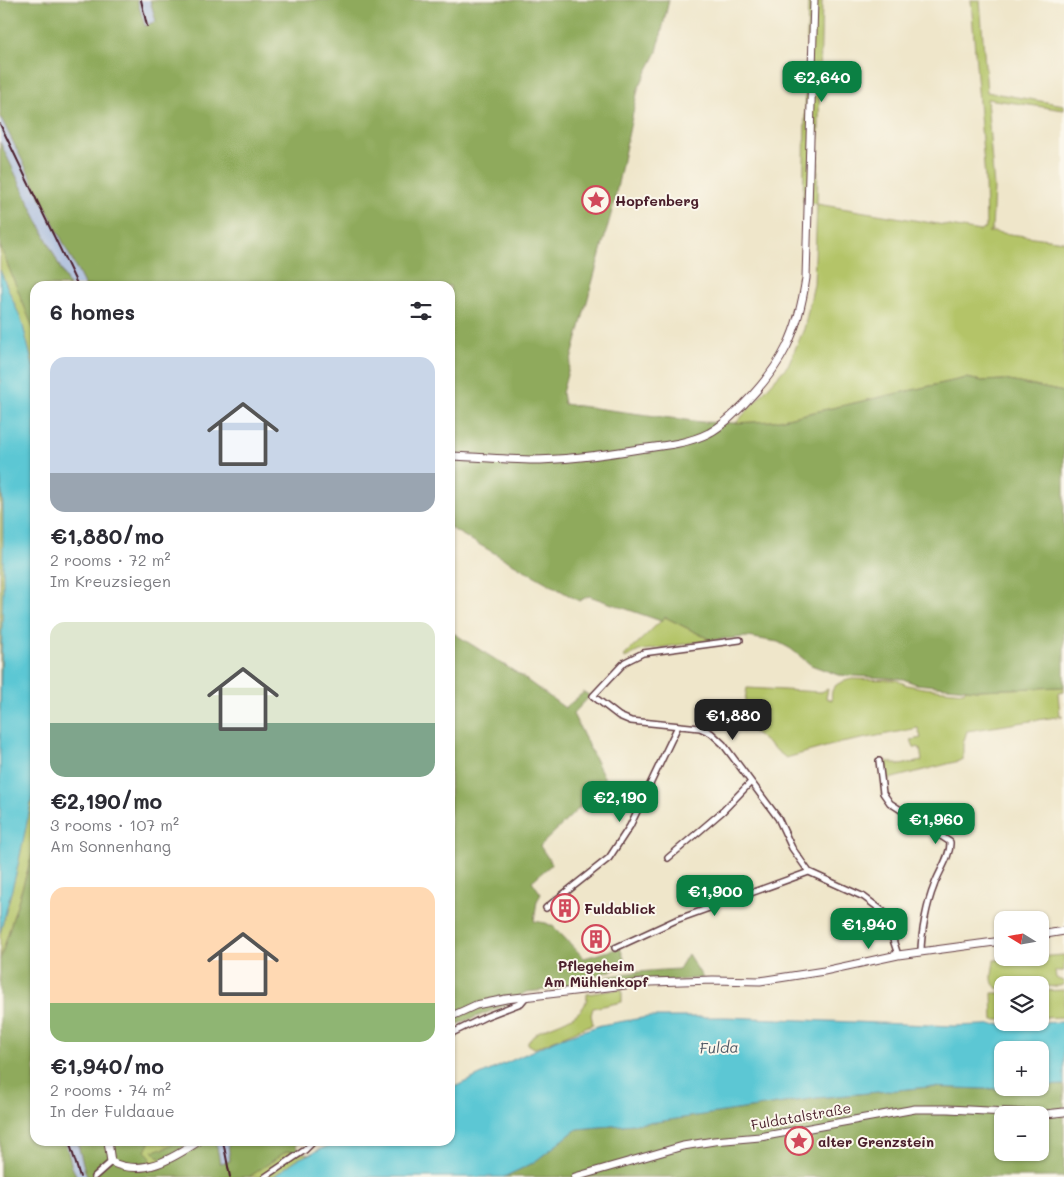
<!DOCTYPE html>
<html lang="en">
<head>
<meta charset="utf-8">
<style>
	:root { --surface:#fff; --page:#f2f2f3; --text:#2b2b33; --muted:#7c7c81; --accent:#0b8043 }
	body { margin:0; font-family:Mali,sans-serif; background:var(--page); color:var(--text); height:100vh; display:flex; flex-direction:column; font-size:19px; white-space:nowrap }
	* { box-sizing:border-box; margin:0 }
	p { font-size:16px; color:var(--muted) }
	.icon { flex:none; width:28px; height:28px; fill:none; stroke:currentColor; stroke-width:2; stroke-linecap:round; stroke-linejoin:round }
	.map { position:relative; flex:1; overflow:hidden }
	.drawer { position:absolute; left:30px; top:281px; width:425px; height:865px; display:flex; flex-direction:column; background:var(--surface); border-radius:15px; box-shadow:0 1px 4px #0004 }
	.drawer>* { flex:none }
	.needle { width:32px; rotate:281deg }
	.tools { position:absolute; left:994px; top:911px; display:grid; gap:10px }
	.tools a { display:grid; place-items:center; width:55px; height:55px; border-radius:10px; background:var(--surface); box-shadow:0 1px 4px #0004; font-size:25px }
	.price { position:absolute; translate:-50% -42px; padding:0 11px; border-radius:10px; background:var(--accent); color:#fff; font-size:16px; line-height:32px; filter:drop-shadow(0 1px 2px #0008) }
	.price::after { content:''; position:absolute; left:50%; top:30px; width:15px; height:11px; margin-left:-8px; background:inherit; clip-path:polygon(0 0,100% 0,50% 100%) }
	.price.on { background:#222; color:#fff }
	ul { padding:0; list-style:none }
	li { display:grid; align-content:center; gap:10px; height:265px; padding:0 20px }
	li span { display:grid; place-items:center; height:155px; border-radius:15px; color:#555 }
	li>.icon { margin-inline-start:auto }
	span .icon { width:90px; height:90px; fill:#fffc; stroke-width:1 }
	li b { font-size:21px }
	h2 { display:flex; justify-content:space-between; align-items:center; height:60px; padding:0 20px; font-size:21px }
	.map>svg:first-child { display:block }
	.industrial { fill:#b6c5de }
	.green { fill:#b4c467; stroke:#7f7249 }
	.forest { fill:#8faa5c; stroke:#6c6444; fill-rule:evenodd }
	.water { fill:#5bc7d4; stroke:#527380 }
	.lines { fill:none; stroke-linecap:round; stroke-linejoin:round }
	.street-casing { stroke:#633d43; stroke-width:8 }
	.secondary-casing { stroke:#633d43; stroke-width:9 }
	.street { stroke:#fff; stroke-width:5 }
	.secondary { stroke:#fff; stroke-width:7 }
	.rail { stroke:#4a1f2b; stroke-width:2 }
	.labels { text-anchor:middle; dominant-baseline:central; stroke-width:4; stroke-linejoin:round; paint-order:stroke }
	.poi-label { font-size:14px; font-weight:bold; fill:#4a1f2b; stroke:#fbf7ec; text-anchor:start }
	.street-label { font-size:14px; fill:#4a1f2b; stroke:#fbf7ec }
	.water-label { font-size:15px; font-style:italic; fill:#505a66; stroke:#fbf7ec }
</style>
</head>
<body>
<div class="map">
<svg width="1064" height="1177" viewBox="0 0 1064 1177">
	<rect width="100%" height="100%" fill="#fbf7ec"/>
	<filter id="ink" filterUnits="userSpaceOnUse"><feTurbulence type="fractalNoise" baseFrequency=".02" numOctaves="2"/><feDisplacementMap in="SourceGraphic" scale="10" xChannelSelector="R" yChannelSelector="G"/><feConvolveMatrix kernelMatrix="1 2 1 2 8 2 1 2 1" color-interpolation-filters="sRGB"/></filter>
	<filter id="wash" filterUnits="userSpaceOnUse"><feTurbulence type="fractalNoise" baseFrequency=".0096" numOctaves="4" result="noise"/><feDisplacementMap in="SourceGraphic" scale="20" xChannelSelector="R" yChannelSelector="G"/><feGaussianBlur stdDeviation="1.12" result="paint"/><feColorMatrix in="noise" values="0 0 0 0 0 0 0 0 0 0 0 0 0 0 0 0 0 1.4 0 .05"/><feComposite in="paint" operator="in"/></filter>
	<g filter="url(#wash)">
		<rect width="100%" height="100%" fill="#efe6ca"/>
		<path class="industrial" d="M 137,0 L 150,0 L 156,21 L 145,26 Z
			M 0,116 L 65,247 L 85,286 L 69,286 L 0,142 Z
			M 65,1141 L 77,1141 L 85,1171 L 88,1177 L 77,1177 L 72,1167 Z
			M 220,1141 L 228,1141 L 230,1161 L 220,1164 L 216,1143 Z"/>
		<path class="green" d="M 808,0 L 822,0 L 817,204 L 980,231 L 986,228 L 985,179 L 971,0 L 980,0 L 987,92 L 1064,105 L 1064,110 L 987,99 L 994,188 L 992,230 L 988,232 L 994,232 L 1064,241 L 1064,392 L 1004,380 L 982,381 L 966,378 L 774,421 L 736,423 L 788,365 L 804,329 L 814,284 L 817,204 L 803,202 Z
			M 0,246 L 33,325 L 35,333 L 35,373 L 22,322 L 0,270 Z
			M 0,471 C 7,551 3,631 0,711 Z
			M 665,617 L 711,640 L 639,651 L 625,658 L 624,656 Z
			M 852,679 L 896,680 L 907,685 L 923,688 L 964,692 L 965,689 L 977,690 L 1064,687 L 1064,692 L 1058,693 L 1060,715 L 1063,716 L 967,731 L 963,744 L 963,760 L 885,780 L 883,772 L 886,761 L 900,765 L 922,761 L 920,748 L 914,747 L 911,740 L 921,738 L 918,728 L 836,744 L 786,758 L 741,722 L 747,688 L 821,692 L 828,689 L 826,698 L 832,700 C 829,685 840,682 852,679 Z
			M 35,785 L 35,840 L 33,853 L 0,960 L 0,933 L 16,874 Z
			M 1064,955 L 1064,971 L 1055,971 L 1056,978 L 1064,981 L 1064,984 L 1060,986 L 1040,987 L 1040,985 L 1002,985 L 1002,989 C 987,988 993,971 994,960 Z
			M 622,989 L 622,1002 L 593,1008 L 591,1015 L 593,1024 L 535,1048 L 528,1045 L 528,1042 C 532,1038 535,1033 540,1031 C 556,1023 588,1017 587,994 Z
			M 1064,990 L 1064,1017 L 1040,1018 L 1040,991 Z
			M 992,993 L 1002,993 L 1002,1020 L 993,1020 Z
			M 150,1141 L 160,1141 L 165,1144 L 171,1141 L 176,1141 L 162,1150 L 161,1149 L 154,1152 L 162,1161 L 144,1169 L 144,1151 Z
			M 287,1151 L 312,1154 L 296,1160 L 273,1177 L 249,1177 Z"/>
		<path class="forest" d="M 0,0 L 137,0 L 145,26 L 156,21 L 150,0 L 669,0 L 657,52 L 638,89 L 613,207 L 562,393 L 564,404 L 701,422 L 734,423 L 774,421 L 966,378 L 982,381 L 1004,380 L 1064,392 L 1064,687 L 977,690 L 916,684 L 903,679 L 838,675 L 811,665 L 791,649 L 778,642 L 747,637 L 711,640 L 665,617 L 661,621 L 589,596 L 579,601 L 450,528 L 450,286 L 85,286 L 0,116 Z
			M 0,142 L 69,286 L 35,286 L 35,333 L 0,246 Z
			M 450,631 L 517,673 L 565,708 L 584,692 L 590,696 L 573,714 L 606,781 L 601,787 L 540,846 L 552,864 L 532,881 L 541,894 L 537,901 L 534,921 L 546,923 L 554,927 L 584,958 L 620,948 L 627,966 L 572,983 L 567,988 L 526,992 L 507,1005 L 450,1027 Z
			M 35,840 L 35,1141 L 65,1141 L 72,1167 L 77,1177 L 0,1177 L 0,960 L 33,853 Z
			M 688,954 L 703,978 L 578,989 L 579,985 C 611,973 645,971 679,969 Z
			M 1064,1085 L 1064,1177 L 504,1177 L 533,1163 L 577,1129 L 656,1122 L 817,1098 L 928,1087 L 984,1089 L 1040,1088 L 1040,1086 ZM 1002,1115 L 1040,1115 L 1040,1152 L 1002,1152 Z
			M 77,1141 L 150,1141 L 145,1151 L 151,1157 L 144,1168 L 162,1161 L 154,1152 L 153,1149 L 155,1151 L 161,1148 L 163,1150 L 176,1141 L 181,1141 L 184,1147 L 192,1141 L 220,1141 L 216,1143 L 220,1163 L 230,1161 L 228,1141 L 302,1141 L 295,1145 L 300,1152 L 287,1151 L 249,1177 L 88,1177 L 85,1171 Z"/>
		<path class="water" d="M 0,270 L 22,322 L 35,373 L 35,785 L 16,874 L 0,933 L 0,711 L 3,586 L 3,505 L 0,471 Z
			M 648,1017 L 726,1017 L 954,1026 L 1064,1022 L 1064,1085 L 1040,1086 L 1040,1050 L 1002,1050 L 1002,1088 L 1007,1088 L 984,1089 L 928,1087 L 817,1098 L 656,1122 L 577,1129 L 533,1163 L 504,1177 L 273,1177 L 296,1160 L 339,1141 L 450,1141 L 450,1089 L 558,1039 L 601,1025 Z"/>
	</g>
	<g filter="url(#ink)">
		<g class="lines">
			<defs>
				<path id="street" d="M 740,640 L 643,653 L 625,662 L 593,696 L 619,716 L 631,721 L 700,728 L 711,733 L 723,744 L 778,818 L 792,848 L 809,872 L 864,897 L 884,912 L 898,955
					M 879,761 L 883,793 L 890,803 L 950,842 C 951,856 938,873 934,886 C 927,903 921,934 921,952
					M 668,858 L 723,811 L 751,782
					M 546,908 L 609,858 L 630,826 L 678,726
					M 615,948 L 676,920 L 809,872
					M 450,1034 L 487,1016 L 521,1003 L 526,997
					M 94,1177 L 111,1162
					M 265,1177 L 305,1150 L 314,1141"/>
				<path id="secondary" d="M 450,456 C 476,457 503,459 530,460 C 566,460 603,455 639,449 C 662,446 687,444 709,433 C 722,426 733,415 744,404 C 783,364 798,333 806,278 L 814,0
					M 1040,935 L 1064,931
					M 450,1017 L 476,1005 L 506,999 L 651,982 L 713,980 L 760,981 L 824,971 L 898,955 L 1002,941
					M 108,1141 L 111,1162 C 143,1177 172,1159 199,1141
					M 575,1177 L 683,1146 L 714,1141 L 760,1137 L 915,1109 L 948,1109 L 1046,1114 L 1064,1112"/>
			</defs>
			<use href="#street" class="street-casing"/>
			<use href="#secondary" class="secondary-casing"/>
			<use href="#street" class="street"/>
			<use href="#secondary" class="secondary"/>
			<path class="rail" d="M 141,0 L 147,26
				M 0,124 L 78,286
				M 69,1141 L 80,1177
				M 223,1141 L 230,1177"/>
		</g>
	</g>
	<defs>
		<symbol id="sight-ring" viewBox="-11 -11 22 22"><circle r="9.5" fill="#fbf7ec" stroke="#d1495b" stroke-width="1.5"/><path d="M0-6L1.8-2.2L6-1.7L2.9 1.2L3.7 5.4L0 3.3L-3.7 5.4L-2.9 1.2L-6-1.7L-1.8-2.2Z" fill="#d1495b"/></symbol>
		<symbol id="building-ring" viewBox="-11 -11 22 22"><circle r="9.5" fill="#fbf7ec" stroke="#d1495b" stroke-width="1.5"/><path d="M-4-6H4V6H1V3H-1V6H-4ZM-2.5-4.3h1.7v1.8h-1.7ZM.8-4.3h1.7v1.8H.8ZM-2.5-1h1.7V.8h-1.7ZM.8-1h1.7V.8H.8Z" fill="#d1495b"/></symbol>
	</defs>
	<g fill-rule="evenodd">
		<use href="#sight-ring" x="580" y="184" width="32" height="32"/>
		<use href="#building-ring" x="549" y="892" width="32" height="32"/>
		<use href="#building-ring" x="580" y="923" width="32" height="32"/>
		<use href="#sight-ring" x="783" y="1125" width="32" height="32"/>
	</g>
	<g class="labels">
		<g class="poi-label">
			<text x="615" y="200">Hopfenberg</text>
			<text x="584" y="908">Fuldablick</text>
			<text x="596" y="965" text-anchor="middle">Pflegeheim<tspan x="596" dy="16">Am Mühlenkopf</tspan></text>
			<text x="818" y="1141">alter Grenzstein</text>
		</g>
		<g class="street-label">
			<text transform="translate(801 1116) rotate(-10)">Fuldatalstraße</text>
		</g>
		<g class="water-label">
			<text transform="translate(719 1047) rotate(-2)">Fulda</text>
		</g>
	</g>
</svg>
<div class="tools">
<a><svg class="needle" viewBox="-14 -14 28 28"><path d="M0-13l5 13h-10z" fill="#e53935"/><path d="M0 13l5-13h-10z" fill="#7c7c81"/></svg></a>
<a><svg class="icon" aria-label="layers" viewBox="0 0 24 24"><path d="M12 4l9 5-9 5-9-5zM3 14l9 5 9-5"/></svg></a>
<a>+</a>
<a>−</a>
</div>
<b class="price" style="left:822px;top:103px">€2,640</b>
<b class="price on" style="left:733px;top:741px">€1,880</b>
<b class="price" style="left:620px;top:823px">€2,190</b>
<b class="price" style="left:936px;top:845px">€1,960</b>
<b class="price" style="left:715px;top:917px">€1,900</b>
<b class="price" style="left:869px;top:950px">€1,940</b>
<section class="drawer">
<h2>6 homes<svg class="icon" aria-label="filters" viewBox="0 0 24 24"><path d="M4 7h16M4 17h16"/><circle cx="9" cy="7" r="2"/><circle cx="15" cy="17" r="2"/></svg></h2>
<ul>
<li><span style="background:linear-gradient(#c9d6e8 75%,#9aa5b1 0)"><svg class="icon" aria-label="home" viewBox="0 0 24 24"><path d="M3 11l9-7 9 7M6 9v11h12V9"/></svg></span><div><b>€1,880/mo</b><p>2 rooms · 72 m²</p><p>Im Kreuzsiegen</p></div></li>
<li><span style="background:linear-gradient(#dfe7d0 65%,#7fa58c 0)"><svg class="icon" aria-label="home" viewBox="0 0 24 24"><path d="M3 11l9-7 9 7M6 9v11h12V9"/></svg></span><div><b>€2,190/mo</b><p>3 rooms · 107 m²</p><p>Am Sonnenhang</p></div></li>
<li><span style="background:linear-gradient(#ffd9b3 75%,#8fb573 0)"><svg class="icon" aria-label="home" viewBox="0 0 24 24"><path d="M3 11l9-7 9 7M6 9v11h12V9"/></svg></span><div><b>€1,940/mo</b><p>2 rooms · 74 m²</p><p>In der Fuldaaue</p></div></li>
</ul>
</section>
</div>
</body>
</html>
